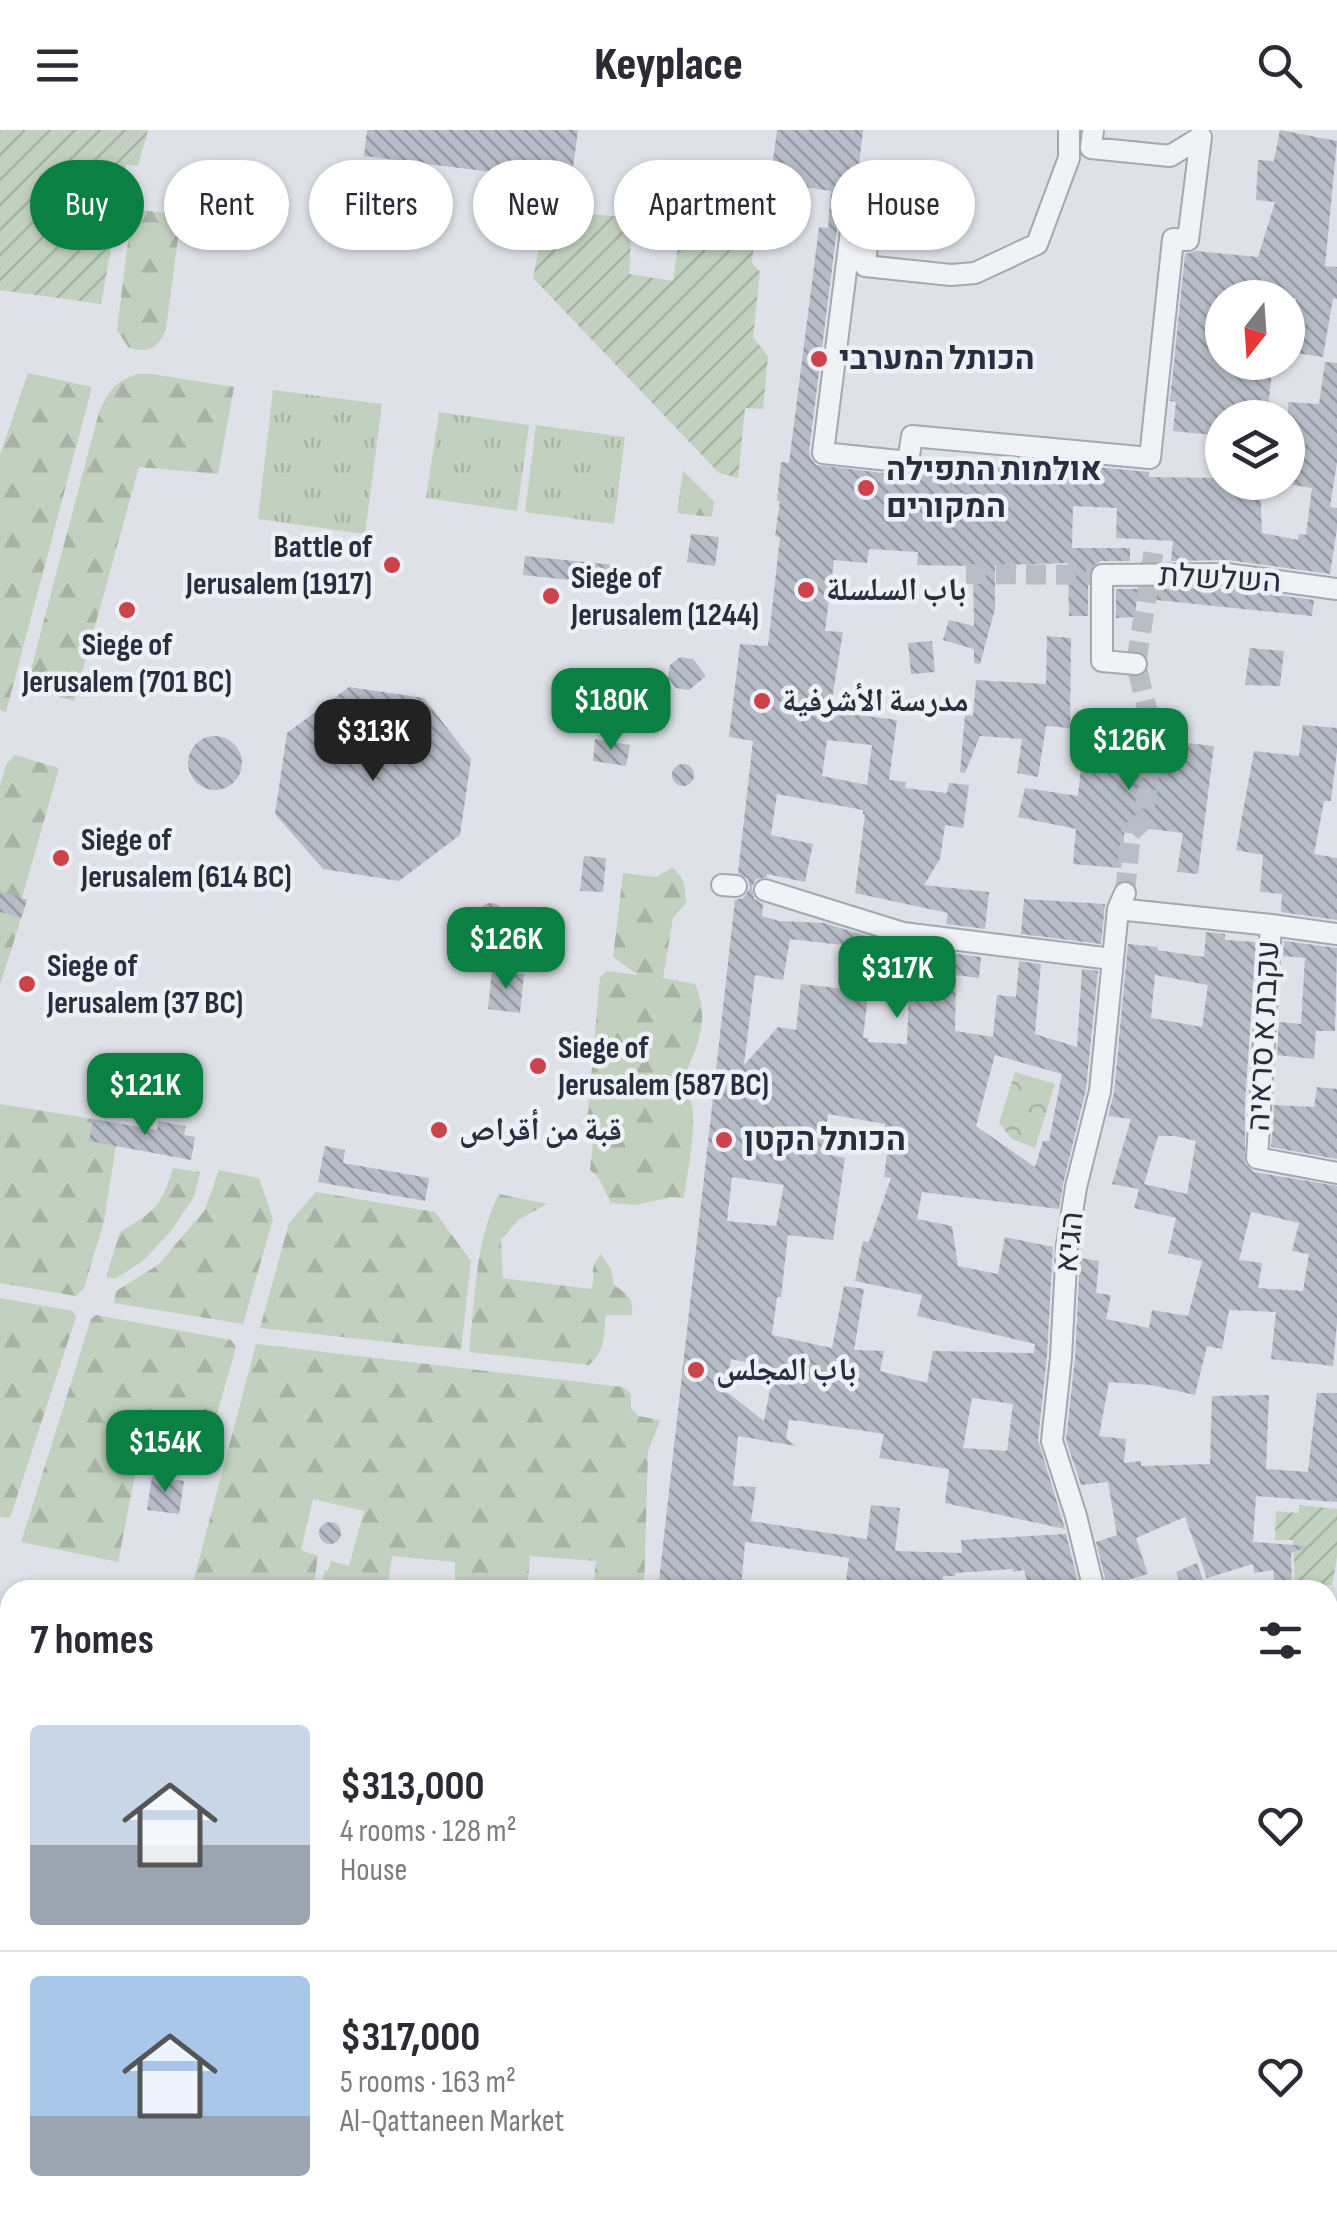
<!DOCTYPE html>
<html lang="en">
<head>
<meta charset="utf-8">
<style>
	:root { --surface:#fff; --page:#f2f2f3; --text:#2b2b33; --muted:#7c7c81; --line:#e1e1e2; --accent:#0b8043 }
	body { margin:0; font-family:"Sofia Sans Condensed","Noto Naskh Arabic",Heebo,sans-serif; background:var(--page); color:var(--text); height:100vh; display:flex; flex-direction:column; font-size:38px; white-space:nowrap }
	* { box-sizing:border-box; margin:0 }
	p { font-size:32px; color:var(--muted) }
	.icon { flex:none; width:55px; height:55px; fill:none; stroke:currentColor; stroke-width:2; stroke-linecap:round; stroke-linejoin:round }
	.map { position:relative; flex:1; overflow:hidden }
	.sheet { position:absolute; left:0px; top:1450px; width:1338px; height:642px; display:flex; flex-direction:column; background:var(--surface); border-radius:30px 30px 0 0; box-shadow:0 2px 8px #0004 }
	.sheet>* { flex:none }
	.guide { position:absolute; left:30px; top:30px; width:1278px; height:90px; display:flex; gap:20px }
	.needle { width:65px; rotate:197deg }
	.fabs { position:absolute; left:1205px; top:150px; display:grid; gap:20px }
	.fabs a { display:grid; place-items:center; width:100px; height:100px; border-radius:50%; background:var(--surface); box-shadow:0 2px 8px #0004; font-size:50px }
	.price { position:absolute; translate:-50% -85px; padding:0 22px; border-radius:20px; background:var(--accent); color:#fff; font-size:32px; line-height:65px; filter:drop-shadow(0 2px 5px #0008) }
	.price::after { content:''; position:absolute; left:50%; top:60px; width:30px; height:22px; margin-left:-15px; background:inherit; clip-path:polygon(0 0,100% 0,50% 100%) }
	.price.current { background:#222; color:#fff }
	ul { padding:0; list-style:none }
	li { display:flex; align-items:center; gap:30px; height:250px; padding:0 30px }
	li+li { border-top:2px solid var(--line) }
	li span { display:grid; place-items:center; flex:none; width:280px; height:200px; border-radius:10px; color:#555 }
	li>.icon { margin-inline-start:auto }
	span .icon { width:120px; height:120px; fill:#fffc; stroke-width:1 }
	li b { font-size:42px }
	h2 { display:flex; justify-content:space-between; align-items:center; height:120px; padding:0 30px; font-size:42px }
	.tag { padding:0 35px; border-radius:45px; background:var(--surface); box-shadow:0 2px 8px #0004; font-size:35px; line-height:90px }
	.tag.current { background:var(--accent); color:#fff }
	header { display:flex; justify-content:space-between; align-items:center; height:130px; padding:0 30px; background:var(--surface); font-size:45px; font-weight:800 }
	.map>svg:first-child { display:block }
	.grass { fill:url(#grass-tufts) }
	.forest { fill:url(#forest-firs) }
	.park { fill:url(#park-crowns) }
	.garden { fill:url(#garden-furrows) }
	.building { fill:url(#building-back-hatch); fill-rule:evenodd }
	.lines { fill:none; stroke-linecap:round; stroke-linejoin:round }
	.pedestrian-tunnel { stroke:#b9bdc5; stroke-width:20; stroke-dasharray:20 10; stroke-linecap:butt }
	.pedestrian-casing { stroke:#a3a8b1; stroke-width:24 }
	.minor-casing { stroke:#a3a8b1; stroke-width:31 }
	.pedestrian { stroke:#f1f2f6; stroke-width:20 }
	.minor { stroke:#f1f2f6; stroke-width:28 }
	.poi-dot { fill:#cc434b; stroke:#edf0f5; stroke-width:4 }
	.labels { text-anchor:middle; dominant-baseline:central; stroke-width:9; stroke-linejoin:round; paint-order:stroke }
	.poi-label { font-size:32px; font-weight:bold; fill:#272e3e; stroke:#edf0f5; text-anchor:start }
	.street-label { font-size:32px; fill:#272e3e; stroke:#edf0f5 }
</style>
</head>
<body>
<header><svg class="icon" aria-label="menu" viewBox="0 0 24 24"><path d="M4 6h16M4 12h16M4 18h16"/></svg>Keyplace<svg class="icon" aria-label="search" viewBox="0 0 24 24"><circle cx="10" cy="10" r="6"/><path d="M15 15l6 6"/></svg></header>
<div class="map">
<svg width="1337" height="2092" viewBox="0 0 1337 2092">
	<defs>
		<pattern id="grass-tufts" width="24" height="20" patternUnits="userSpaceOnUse" patternTransform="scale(2.5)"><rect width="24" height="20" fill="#c2d1bf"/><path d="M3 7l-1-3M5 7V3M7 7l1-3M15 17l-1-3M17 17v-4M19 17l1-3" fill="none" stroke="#a7b4a5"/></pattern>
		<pattern id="forest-firs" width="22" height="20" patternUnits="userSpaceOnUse" patternTransform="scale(2.5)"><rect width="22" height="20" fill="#c2d1bf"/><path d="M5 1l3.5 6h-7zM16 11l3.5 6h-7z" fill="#a7b4a5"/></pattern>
		<pattern id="park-crowns" width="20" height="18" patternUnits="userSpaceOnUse" patternTransform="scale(2.5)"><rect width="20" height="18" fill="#c2d1bf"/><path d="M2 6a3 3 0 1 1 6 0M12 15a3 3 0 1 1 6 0" fill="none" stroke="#a7b4a5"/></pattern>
		<pattern id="garden-furrows" width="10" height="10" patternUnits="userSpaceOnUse" patternTransform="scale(2.5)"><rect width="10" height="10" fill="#c2d1bf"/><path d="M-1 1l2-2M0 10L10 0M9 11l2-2" fill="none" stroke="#a7b4a5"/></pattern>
		<pattern id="building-back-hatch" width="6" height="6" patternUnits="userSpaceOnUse" patternTransform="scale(2.5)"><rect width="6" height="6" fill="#b8bcc7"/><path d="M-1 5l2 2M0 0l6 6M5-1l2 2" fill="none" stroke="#9699a3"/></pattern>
	</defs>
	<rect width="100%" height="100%" fill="#dee1e7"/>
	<path class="grass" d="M 273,260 L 382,274 L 365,404 L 258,389 Z
		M 439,282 L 529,295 L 517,381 L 426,368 Z
		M 536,295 L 625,307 L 614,394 L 525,382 Z"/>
	<path class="forest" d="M 132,79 L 181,85 L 166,199 C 158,219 149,223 129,218 L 117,200 Z
		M 28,243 L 92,257 L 6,582 L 0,580 L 0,325 Z
		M 137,244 L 152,244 L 234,257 L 218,344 L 139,337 L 74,571 C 56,565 31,564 30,543 L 98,286 C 108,262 112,253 137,244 Z
		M 683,341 L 714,371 L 712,387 L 677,383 Z
		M 15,625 L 59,638 L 22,768 L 27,770 L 0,855 L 0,655 L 7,633 Z
		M 672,738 C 685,746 685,759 686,773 L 673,788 L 663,848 L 695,854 C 711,889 697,917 683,950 L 676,950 L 679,965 L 687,962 C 701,982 687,1043 684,1068 L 671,1067 L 636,1075 L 611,1073 L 598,1047 L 590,1040 L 594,1005 L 587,993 L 600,847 L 607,841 L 638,845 L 613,827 L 623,743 L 656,747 Z
		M 0,974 L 93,989 L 89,1011 L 116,1015 L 104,1091 L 84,1158 L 76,1166 L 0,1153 Z
		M 173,1038 L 200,1042 L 194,1067 L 171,1101 L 143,1131 L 115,1149 L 106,1147 L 120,1102 C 154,1081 161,1078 173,1038 Z
		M 219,1040 L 259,1048 L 273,1089 L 243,1194 L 114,1173 L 116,1161 L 158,1135 L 205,1080 Z
		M 316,1062 L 435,1082 L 471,1131 L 461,1220 L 260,1198 L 289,1093 Z
		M 499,1064 L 547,1074 L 518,1090 L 501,1110 L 503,1148 L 591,1159 C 598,1144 586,1142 601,1124 L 611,1139 L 614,1155 C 626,1163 634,1169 632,1185 L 606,1185 C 604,1204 605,1222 589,1235 L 469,1222 C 475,1169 475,1111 499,1064 Z
		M 0,1168 L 73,1181 L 76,1187 L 10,1388 L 0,1387 Z
		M 96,1185 L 231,1210 L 236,1217 L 201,1340 L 138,1330 L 118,1432 L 21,1412 L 91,1189 Z
		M 256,1214 L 623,1257 L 631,1264 L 631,1278 L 639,1286 L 660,1290 L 648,1322 L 644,1460 L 593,1460 L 596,1431 L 530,1426 L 527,1460 L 455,1460 L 455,1432 L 392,1426 L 387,1460 L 320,1460 L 325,1440 L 328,1441 L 331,1431 L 349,1436 L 364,1381 L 313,1369 L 301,1420 L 318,1426 L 313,1460 L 191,1460 Z"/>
	<path class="park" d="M 1015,942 L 1055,954 L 1035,1018 L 1012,1009 L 999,993 Z"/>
	<path class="garden" d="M 0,0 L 148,0 L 138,36 L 126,35 L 101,174 L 0,160 Z
		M 561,81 L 632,88 L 629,144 L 673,151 L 681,93 L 737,99 L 754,115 L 752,133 L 760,142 L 753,207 L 768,226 L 763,279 L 745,278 L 738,348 L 719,343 L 533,148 L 542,102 L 559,94 Z
		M 1300,1375 L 1337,1379 L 1337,1427 L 1332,1455 L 1295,1455 L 1293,1410 L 1275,1410 L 1276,1381 L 1298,1383 Z
		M 0,1710 L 10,1711 L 10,1801 L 0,1798 Z"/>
	<path class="building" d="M 367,0 L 578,0 L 571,52 L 364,26 Z
		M 777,0 L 863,0 L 853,87 L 841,92 L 837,99 L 809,321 L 811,329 L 816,335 L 908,346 L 918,341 L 922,334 L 945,337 L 946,326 L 1008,334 L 1009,329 L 1149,342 L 1149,347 L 1222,348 L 1222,352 L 1260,352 L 1262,403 L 1298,410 L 1299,404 L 1306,405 L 1312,358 L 1288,354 L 1288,272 L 1319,274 L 1325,232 L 1337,233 L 1337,332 L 1330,377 L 1337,378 L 1337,398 L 1330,444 L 1228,430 L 1171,431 L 1173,411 L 1116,408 L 1117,378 L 1073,376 L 1072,418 L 1130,418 L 1130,431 L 1101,431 L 1091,437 L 1088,445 L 1088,486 L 1069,486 L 1068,433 L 995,435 L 995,479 L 980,534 L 974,533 L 974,519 L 943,510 L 949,490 L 974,496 L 973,436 L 917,435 L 918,422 L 869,419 L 867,433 L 834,430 L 825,501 L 843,502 L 830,581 L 897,590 L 889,650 L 906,652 L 905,658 L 947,663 L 949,653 L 969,655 L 963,698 L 945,695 L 940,729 L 924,755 L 989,762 L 985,799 L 946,794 L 948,783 L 855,763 L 865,685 L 863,684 L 863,680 L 777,664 L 771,705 L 813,714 L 805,752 L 767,744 L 767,747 L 756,749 L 752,757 L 754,769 L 763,774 L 762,786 L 779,791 L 824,793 L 899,816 L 981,827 L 979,848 L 956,845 L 955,901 L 993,907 L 997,865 L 1016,867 L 1019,831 L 1041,834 L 1035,904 L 1077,917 L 1082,839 L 1098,841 L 1086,959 L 1063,1054 L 1059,1079 L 922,1062 L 917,1089 L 952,1096 L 958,1136 L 998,1144 L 1005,1107 L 1053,1117 L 1047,1226 L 1038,1310 L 1065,1399 L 945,1373 L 949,1339 L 879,1328 L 884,1304 L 800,1291 L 789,1290 L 786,1308 L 796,1316 L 738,1306 L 733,1356 L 756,1357 L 751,1391 L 867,1409 L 871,1375 L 900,1378 L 895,1421 L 962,1423 L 961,1410 L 1066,1404 L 1080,1460 L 1030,1460 L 1024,1440 L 1013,1442 L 1013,1439 L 955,1443 L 955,1446 L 943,1446 L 942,1459 L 910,1457 L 909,1460 L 878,1460 L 876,1455 L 846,1452 L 849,1428 L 745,1412 L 741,1460 L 658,1460 L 735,770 L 743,768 L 750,758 L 748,749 L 738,743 L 753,611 L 729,607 L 740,514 L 768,516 L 780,407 L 775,406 L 780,371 L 777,371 L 781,332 L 789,333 L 819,97 L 828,98 L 831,61 L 770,52 ZM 827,610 L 872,615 L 867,655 L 822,646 ZM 790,809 L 850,816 L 845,859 L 801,854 L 796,900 L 778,897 L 744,935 L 755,845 L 783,850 ZM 870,849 L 909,857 L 907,914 L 868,912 L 868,908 L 863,908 ZM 995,925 L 1062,944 L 1049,1011 L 1043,1011 L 1035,1037 L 976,996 ZM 828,984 L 885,994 L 884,1007 L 889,1008 L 884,1047 L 891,1048 L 869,1112 L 863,1111 L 855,1151 L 922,1165 L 917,1186 L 1035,1214 L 1034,1223 L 933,1221 L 927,1253 L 880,1241 L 884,1221 L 854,1220 L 864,1159 L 844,1156 L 832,1218 L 772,1205 L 777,1167 L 781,1167 L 788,1105 L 833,1110 L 845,1028 L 824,1024 ZM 732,1047 L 784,1055 L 776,1096 L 727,1091 ZM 731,1229 L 774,1238 L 764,1291 L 727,1262 ZM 972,1268 L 1013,1274 L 1007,1321 L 963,1318 Z
		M 1280,0 L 1337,11 L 1325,136 L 1337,137 L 1337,169 L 1333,168 L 1323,227 L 1289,222 L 1296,168 L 1222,168 L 1222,232 L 1273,232 L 1267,288 L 1222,288 L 1222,306 L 1173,301 L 1176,272 L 1170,271 L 1185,124 L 1196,121 L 1258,127 L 1275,72 L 1256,70 L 1258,30 L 1274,31 Z
		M 691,404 L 719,407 L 715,436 L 687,432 Z
		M 525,426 L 614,435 L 611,459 L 588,457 L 588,452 L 523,445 Z
		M 1225,458 L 1314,470 L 1312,486 L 1137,468 L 1135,487 L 1116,488 L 1116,459 Z
		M 1047,506 L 1071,508 L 1070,598 L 1046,596 L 1038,647 L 1017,643 L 1022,609 L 980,606 L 965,643 L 960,642 L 965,585 L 973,586 L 976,550 L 1046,554 Z
		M 932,511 L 935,542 L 911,544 L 908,513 Z
		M 1250,518 L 1284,521 L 1280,556 L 1245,555 Z
		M 680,527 L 693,529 L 706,546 L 689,560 L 676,558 L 668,548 L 670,535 Z
		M 349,557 L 424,568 L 471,629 L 460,705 L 399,751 L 323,739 L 275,684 L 287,603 Z
		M 1087,581 L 1112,583 L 1145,601 L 1145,608 L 1214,616 L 1198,744 L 1177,742 L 1183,703 L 1125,696 L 1121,738 L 1073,734 L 1076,699 L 1018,687 L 1025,658 L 1078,666 Z
		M 1303,595 L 1337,598 L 1337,620 L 1331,671 L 1324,671 L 1314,724 L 1337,728 L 1337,790 L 1281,782 L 1282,764 L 1260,762 L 1263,725 L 1236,720 L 1254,621 L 1299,626 Z
		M188 633a27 27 0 1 1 54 0a27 27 0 1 1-54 0Z
		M 595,609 L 630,615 L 626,636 L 593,631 Z
		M672 645a11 11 0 1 1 22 0a11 11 0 1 1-22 0Z
		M 584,726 L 606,728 L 603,762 L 580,761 Z
		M 0,761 L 27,770 L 21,788 L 0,782 Z
		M 1024,769 L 1105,774 L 1101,814 L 1021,804 Z
		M478 786a13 13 0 1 1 26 0a13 13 0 1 1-26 0Z
		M 1206,802 L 1225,804 L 1225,810 L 1256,812 L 1245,973 L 1245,1034 L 1254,1042 L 1337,1056 L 1337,1193 L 1333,1236 L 1271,1229 L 1276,1182 L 1229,1180 L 1222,1219 L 1207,1216 L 1195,1265 L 1151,1255 L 1109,1252 L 1099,1306 L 1126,1309 L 1124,1333 L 1141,1331 L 1141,1336 L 1210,1334 L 1212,1266 L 1269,1265 L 1266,1339 L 1308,1342 L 1317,1263 L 1337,1263 L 1337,1372 L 1256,1366 L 1253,1412 L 1309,1416 L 1291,1423 L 1292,1460 L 1275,1460 L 1273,1440 L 1254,1443 L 1253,1434 L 1207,1448 L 1185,1387 L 1136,1408 L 1148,1444 L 1107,1456 L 1096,1412 L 1117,1405 L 1108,1352 L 1081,1355 L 1066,1310 L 1075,1228 L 1080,1128 L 1099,1131 L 1096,1163 L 1111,1165 L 1106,1189 L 1149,1198 L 1152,1180 L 1188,1186 L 1202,1131 L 1168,1123 L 1176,1088 L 1134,1078 L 1139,1059 L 1112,1054 L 1131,989 L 1108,986 L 1114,963 L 1128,814 L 1158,817 L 1157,820 L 1204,827 ZM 1155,845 L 1208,855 L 1202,897 L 1151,888 ZM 1158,1006 L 1175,1006 L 1196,1011 L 1187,1064 L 1144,1054 ZM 1251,1082 L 1299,1093 L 1292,1121 L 1309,1124 L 1303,1161 L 1258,1158 L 1262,1133 L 1239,1130 Z
		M 1284,811 L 1337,818 L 1335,901 L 1316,901 L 1314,929 L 1277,925 L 1279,892 L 1301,894 L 1305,828 L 1283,826 Z
		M 492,841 L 524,844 L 520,883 L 488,879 Z
		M 1317,957 L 1337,959 L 1337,1029 L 1271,1017 L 1274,975 L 1314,977 Z
		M 93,989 L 157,1000 L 158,991 L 186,996 L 184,1005 L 195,1007 L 191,1030 L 89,1011 Z
		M 325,1016 L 345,1020 L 343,1033 L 429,1048 L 425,1071 L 318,1052 Z
		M 152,1347 L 184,1351 L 179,1384 L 147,1380 Z
		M319 1403a11 11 0 1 1 22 0a11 11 0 1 1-22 0Z
		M 1197,1433 L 1204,1453 L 1183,1460 L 1176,1442 Z"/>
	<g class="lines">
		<path class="pedestrian-tunnel" d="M 966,444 L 1102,445
			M 1125,763 L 1131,702 L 1143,691 L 1154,607 L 1136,534 L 1154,419"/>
		<defs>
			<path id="pedestrian" d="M 1069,0 L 1069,28 L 1037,114 L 975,143 L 951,145 L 865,136 L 868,103 L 851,101 L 823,323 L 908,332 L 912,306 L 1150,328 L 1173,109 L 1188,110 L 1201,7 L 1170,26 L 1091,18 L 1093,0
				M 1136,534 L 1102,531 L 1102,445 L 1226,444 L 1337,459
				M 722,755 L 736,756
				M 765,760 L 903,803 L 1112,829
				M 1118,779 L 1271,795 L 1257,1028 L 1337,1043
				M 1271,795 L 1337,804
				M 1094,1460 L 1076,1386 L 1052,1311 L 1061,1227 L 1067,1115 L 1076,1057 L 1100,961 L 1118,779 L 1125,763
				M 1328,1974 L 1337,1989"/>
			<path id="minor" d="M 0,1676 L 10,1677"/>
		</defs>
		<use href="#pedestrian" class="pedestrian-casing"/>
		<use href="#minor" class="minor-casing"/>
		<use href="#pedestrian" class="pedestrian"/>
		<use href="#minor" class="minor"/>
	</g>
	<g class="poi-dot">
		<circle cx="819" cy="229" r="10"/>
		<circle cx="866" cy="358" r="10"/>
		<circle cx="392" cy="435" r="10"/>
		<circle cx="806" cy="460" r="10"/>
		<circle cx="551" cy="466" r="10"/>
		<circle cx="127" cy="480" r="10"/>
		<circle cx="762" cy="571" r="10"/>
		<circle cx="61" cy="728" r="10"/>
		<circle cx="27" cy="854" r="10"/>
		<circle cx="538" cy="936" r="10"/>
		<circle cx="439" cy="1000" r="10"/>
		<circle cx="724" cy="1010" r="10"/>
		<circle cx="696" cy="1240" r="10"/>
	</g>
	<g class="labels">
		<g class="poi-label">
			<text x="839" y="229">הכותל המערבי</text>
			<text x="886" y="340">אולמות התפילה<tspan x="886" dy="37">המקורים</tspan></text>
			<text x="372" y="417" text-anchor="end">Battle of<tspan x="372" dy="37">Jerusalem (1917)</tspan></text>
			<text x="571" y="448">Siege of<tspan x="571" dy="37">Jerusalem (1244)</tspan></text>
			<text x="826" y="460">باب السلسلة</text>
			<text x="127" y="515" text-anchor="middle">Siege of<tspan x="127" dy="37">Jerusalem (701 BC)</tspan></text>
			<text x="782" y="571">مدرسة الأشرفية</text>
			<text x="81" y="710">Siege of<tspan x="81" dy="37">Jerusalem (614 BC)</tspan></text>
			<text x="47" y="836">Siege of<tspan x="47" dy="37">Jerusalem (37 BC)</tspan></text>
			<text x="558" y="918">Siege of<tspan x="558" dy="37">Jerusalem (587 BC)</tspan></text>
			<text x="459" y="1000">قبة من أقراص</text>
			<text x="744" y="1010">הכותל הקטן</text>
			<text x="716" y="1240">باب المجلس</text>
		</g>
		<g class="street-label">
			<text transform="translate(1220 449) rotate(3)">השלשלת</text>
			<text transform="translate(1264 906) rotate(-87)">עקבת א סראיה</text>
			<text transform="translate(1070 1112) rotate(-84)">הגיא</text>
		</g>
	</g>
</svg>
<div class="fabs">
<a><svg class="needle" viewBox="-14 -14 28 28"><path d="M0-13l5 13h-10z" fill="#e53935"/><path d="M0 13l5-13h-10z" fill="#7c7c81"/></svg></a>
<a><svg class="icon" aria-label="layers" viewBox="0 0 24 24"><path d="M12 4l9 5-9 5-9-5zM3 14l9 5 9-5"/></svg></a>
</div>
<b class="price" style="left:611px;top:623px">$180K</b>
<b class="price current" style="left:373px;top:654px">$313K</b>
<b class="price" style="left:1129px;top:663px">$126K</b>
<b class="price" style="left:506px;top:862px">$126K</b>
<b class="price" style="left:897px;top:891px">$317K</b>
<b class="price" style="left:145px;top:1008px">$121K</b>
<b class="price" style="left:165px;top:1365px">$154K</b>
<div class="guide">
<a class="tag current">Buy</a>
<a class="tag">Rent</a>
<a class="tag">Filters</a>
<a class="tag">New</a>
<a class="tag">Apartment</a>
<a class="tag">House</a>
</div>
<section class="sheet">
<h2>7 homes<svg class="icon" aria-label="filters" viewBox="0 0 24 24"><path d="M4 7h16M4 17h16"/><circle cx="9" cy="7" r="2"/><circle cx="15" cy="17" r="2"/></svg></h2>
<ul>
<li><span style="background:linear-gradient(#c9d6e8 60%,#9aa5b1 0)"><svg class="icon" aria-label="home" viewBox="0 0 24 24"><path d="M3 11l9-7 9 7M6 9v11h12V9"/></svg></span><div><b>$313,000</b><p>4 rooms · 128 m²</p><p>House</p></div><svg class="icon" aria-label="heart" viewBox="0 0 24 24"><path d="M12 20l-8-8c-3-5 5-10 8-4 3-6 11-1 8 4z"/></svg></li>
<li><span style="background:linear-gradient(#a9c7e8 70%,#9aa5b1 0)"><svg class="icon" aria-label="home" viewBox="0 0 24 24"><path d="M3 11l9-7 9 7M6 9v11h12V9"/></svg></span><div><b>$317,000</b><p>5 rooms · 163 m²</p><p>Al-Qattaneen Market</p></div><svg class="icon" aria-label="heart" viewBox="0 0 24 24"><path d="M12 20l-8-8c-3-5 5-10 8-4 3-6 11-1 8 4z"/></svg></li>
</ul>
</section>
</div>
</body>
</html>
